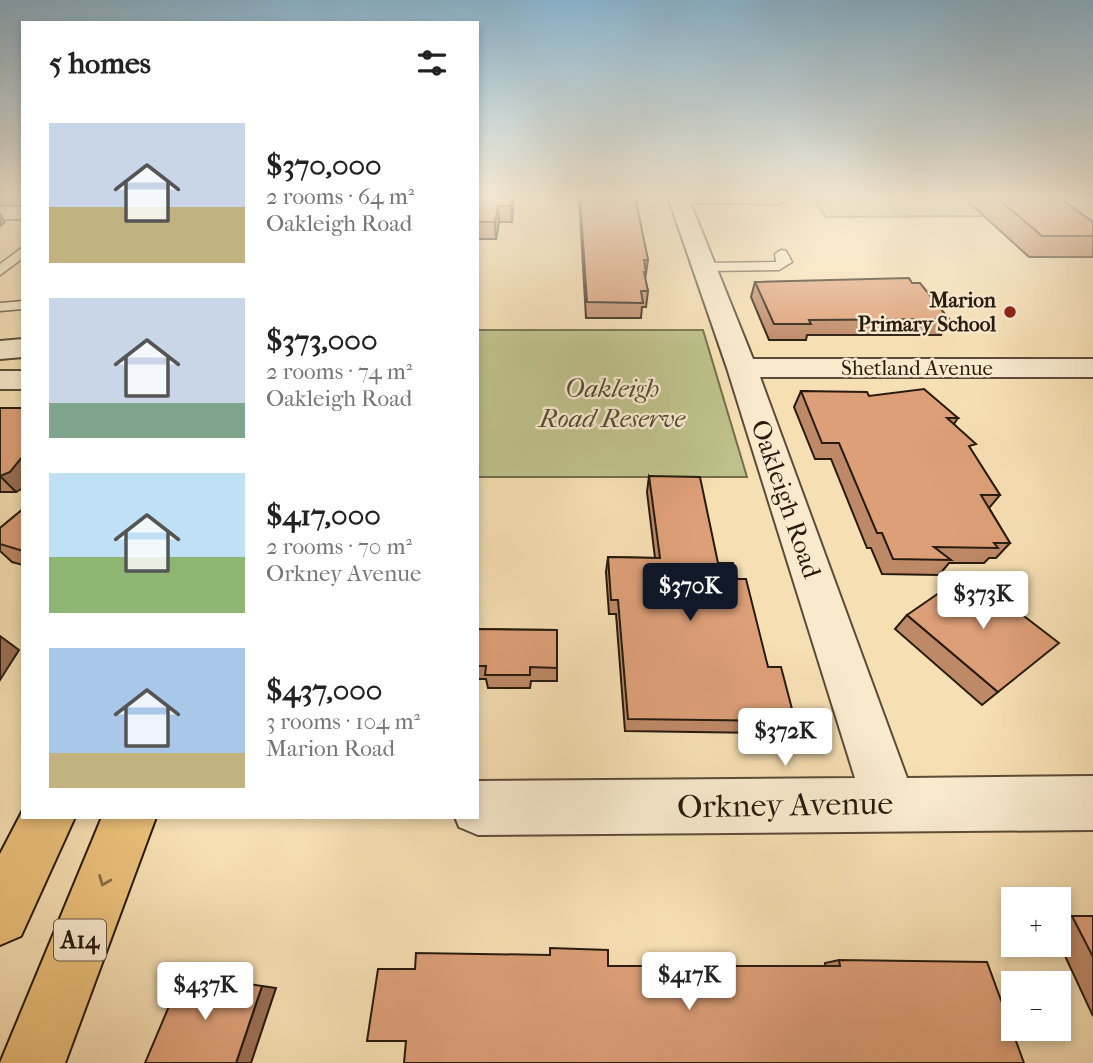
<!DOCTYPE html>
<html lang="en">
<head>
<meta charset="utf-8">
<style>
	:root { --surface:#fff; --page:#f6f6f6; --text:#222; --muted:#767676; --accent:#111827 }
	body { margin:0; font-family:"IM FELL French Canon",serif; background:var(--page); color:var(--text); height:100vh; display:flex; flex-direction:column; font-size:26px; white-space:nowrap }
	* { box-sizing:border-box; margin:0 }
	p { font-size:23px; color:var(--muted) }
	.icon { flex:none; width:38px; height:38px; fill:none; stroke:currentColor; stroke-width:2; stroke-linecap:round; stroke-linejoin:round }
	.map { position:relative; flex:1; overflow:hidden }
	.details { position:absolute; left:21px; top:21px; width:458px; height:798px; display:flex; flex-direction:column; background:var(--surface); border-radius:0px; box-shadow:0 4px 10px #0003 }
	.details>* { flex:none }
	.buttons { position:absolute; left:1001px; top:887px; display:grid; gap:14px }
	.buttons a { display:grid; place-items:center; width:70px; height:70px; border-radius:0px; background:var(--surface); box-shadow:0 4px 10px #0003; font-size:35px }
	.price { position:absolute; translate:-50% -60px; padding:0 16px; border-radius:7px; background:#fff; color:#222; font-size:23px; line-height:46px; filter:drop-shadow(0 2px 4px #0008) }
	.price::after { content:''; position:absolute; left:50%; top:42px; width:21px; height:16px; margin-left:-10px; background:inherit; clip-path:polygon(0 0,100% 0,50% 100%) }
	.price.current { background:var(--accent); color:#fff }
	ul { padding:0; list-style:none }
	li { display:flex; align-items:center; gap:21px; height:175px; padding:0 28px }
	li span { display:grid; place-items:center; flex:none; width:196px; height:140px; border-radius:0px; color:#555 }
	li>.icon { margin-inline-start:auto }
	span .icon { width:84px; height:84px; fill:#fffc; stroke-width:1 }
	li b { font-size:30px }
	h2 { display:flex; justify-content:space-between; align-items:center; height:84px; padding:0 28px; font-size:30px }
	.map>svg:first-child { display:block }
	.green { fill:#bec18b; stroke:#726e4d; stroke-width:2 }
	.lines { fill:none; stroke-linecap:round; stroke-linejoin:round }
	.lane-casing { stroke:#5b4c38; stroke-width:3 }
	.street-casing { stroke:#5b4c38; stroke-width:4 }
	.primary-casing { stroke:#271b0f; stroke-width:4 }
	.lane { fill:#f9eace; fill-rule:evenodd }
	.street { fill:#f9eace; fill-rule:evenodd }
	.primary { fill:#ebc07a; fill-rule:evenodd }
	.wall { fill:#be8967; stroke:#271b0f; stroke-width:2 }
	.shaded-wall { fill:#9b6f54; stroke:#271b0f; stroke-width:2 }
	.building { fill:#dd9f78; stroke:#271b0f; stroke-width:2 }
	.oneway { stroke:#896e44 }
	.poi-dot { fill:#8f2418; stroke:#f9eace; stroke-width:2.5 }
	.labels { text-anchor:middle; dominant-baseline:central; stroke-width:5; stroke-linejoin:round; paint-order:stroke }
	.far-poi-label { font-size:21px; font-weight:bold; fill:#271b0f; stroke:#f9eace; text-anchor:end }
	.far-street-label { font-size:21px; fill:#271b0f; stroke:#f9eace }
	.shield { fill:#f9eace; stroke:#665948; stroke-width:2 }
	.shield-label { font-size:24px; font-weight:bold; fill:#271b0f }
	.park-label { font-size:26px; font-style:italic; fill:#544d34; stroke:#f9eace }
	.street-label { font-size:26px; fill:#271b0f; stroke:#f9eace }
	.near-street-label { font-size:32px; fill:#271b0f; stroke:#f9eace }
</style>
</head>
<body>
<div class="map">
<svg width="1093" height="1063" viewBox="0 0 1093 1063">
	<rect width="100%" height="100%" fill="#f6dfb3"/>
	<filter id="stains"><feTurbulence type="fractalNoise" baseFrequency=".00286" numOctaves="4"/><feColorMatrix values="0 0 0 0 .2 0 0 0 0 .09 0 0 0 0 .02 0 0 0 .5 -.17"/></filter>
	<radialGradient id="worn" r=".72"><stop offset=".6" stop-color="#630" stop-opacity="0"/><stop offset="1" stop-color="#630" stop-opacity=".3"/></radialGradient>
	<path class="green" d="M 812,197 L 964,197 L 984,216 L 826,217 Z
		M 478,330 L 703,330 L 747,477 L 478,477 Z"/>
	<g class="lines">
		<defs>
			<path id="lane" d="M 679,198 L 779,198 L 785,201 L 779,204 L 675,203 L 673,201 Z
				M 23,247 L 23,258 L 0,275 L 0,264 Z
				M 781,250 L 786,251 L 792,262 L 779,270 L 704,271 L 697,267 L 704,263 L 776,262 L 775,254 Z
				M 23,301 L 23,309 L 0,311 L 0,303 Z"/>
			<path id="street" d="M 668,197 L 688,197 L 753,359 L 1093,359 L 1093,377 L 760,377 L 907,778 L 1093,776 L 1093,830 L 478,835 L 459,827 L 455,817 L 478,817 L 478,781 L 855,778 L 727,368 Z
				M 0,207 L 23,207 L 23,219 L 0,219 Z
				M 23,339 L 23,357 L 0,359 L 0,341 Z
				M 0,371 L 23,371 L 23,389 L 0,389 Z"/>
			<path id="primary" d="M 23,810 L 23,817 L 75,817 L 21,936 L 0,945 L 0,854 Z
				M 102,817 L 156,817 L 65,1063 L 0,1063 Z"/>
		</defs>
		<use href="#lane" class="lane-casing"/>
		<use href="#street" class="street-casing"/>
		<use href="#primary" class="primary-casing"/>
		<use href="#lane" class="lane"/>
		<use href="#street" class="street"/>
		<use href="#primary" class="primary"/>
	</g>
	<path class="wall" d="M 0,197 L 23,197 L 23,206 L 0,205 Z
		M 478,197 L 514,197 L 512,222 L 499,222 L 496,239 L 478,239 Z
		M 579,197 L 635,197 L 648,260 L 645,280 L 648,291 L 646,307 L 642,307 L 641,318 L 586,318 Z
		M 963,197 L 1058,197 L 1093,222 L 1093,257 L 1029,257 Z
		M 755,282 L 912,283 L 949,319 L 941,335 L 807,335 L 806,340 L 769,340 L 751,297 Z
		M 801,391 L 869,396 L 958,418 L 954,424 L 1000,495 L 989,508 L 1010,543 L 996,558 L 989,558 L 984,563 L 949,563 L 939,575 L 882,574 L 871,548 L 867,548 L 831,459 L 815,459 L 794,407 Z
		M 0,408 L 16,492 L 0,492 Z
		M 649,476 L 718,563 L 737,579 L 768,667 L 792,709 L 783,721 L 776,721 L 767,733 L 625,731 L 616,614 L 609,614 L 606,572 L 608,557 L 655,558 L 647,492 Z
		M 23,509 L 23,565 L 12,562 L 0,551 L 0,528 Z
		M 907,615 L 998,692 L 982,705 L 895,629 Z
		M 478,629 L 557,630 L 557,681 L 531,681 L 530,688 L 488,688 L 486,679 L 478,679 Z
		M 1072,916 L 1093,916 L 1093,1016 L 1059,943 L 1059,919 Z
		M 839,960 L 1024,1063 L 608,966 L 825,966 L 825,963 Z"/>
	<path class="shaded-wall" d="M 512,197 L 514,197 L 512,222 L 511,206 Z
		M 498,206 L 499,222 L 496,239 L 495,222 Z
		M 0,214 L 5,222 L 0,226 Z
		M 23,456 L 23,488 L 16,492 L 0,476 Z
		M 0,636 L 19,650 L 0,680 Z
		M 262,986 L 276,988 L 251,1063 L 236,1063 Z"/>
	<path class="building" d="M 478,197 L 512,197 L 511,206 L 498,206 L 495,222 L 478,222 Z
		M 580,197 L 635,197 L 648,260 L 644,260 L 646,272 L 644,272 L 648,291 L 641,291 L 643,303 L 587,302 Z
		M 996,197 L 1058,197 L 1093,222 L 1093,236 L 1042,236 Z
		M 909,278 L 912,283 L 920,283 L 949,319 L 809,320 L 811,324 L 774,324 L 755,282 Z
		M 924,389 L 958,418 L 947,418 L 976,444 L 969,446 L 1000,495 L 981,495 L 1010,543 L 994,543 L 998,548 L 934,547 L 951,560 L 893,559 L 882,533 L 877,533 L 839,443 L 822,443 L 801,391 L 867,392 L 869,396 Z
		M 0,408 L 23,408 L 23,456 L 10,472 L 0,476 Z
		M 649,476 L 700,477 L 718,563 L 733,563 L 737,579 L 746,579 L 768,667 L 781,667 L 792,709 L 774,709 L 776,721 L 628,719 L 618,600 L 611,600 L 608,557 L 660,558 Z
		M 23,509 L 23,551 L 0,544 L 0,528 Z
		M 968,573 L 1059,643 L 998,692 L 907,615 Z
		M 478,629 L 557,630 L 557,668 L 530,667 L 530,675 L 485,675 L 486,666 L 478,666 Z
		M 1072,916 L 1093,916 L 1093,957 Z
		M 550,948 L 608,950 L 608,966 L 840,966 L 839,960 L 987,962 L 1024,1063 L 404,1063 L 406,1041 L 367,1041 L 378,969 L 415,969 L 416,953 L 550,955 Z
		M 183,973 L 262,986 L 236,1063 L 145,1063 Z"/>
	<defs><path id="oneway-chevron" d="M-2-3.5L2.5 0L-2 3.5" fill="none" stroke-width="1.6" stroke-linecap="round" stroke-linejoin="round" transform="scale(1.75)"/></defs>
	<use class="oneway" href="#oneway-chevron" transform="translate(104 881) rotate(112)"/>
	<linearGradient id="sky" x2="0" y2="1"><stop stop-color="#8ab7d3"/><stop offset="0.57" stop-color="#fbf1dd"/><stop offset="1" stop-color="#fbf1dd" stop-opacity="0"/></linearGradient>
	<rect width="1093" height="345" fill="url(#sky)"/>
	<circle class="poi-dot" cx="1010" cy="312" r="7"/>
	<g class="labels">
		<g class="far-poi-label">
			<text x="996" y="300">Marion<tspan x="996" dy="24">Primary School</tspan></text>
		</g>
		<g class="far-street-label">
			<text x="917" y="368">Shetland Avenue</text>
		</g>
		<rect class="shield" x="54" y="919.5" width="52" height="41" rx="5"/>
		<g class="shield-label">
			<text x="80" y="940">A14</text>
		</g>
		<g class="park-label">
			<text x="612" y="388">Oakleigh<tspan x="612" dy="30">Road Reserve</tspan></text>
		</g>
		<g class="street-label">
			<text transform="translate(786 499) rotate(71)">Oakleigh Road</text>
		</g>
		<g class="near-street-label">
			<text transform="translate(785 805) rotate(-1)">Orkney Avenue</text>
		</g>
	</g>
	<rect width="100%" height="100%" filter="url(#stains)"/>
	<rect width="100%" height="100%" fill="url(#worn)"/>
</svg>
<div class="buttons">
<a>+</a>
<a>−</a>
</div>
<b class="price current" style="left:690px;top:623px">$370K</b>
<b class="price" style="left:983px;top:631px">$373K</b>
<b class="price" style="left:785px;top:768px">$372K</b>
<b class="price" style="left:689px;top:1012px">$417K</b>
<b class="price" style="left:205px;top:1022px">$437K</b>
<section class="details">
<h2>5 homes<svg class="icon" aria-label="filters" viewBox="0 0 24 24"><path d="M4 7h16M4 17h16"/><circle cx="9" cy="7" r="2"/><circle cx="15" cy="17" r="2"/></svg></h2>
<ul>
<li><span style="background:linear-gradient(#c9d6e8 60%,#c2b280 0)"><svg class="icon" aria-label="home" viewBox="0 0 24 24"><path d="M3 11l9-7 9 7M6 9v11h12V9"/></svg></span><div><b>$370,000</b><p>2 rooms · 64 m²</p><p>Oakleigh Road</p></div></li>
<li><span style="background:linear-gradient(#c9d6e8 75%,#7fa58c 0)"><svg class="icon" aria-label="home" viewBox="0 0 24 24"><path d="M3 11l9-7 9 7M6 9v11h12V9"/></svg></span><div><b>$373,000</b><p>2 rooms · 74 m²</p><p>Oakleigh Road</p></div></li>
<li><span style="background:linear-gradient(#bfe0f5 60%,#8fb573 0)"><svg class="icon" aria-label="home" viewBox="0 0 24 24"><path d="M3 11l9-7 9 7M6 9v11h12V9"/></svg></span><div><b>$417,000</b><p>2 rooms · 70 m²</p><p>Orkney Avenue</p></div></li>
<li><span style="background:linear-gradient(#a9c7e8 75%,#c2b280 0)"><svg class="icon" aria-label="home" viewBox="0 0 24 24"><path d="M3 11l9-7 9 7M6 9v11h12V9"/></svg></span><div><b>$437,000</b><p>3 rooms · 104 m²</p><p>Marion Road</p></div></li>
</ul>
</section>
</div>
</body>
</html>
